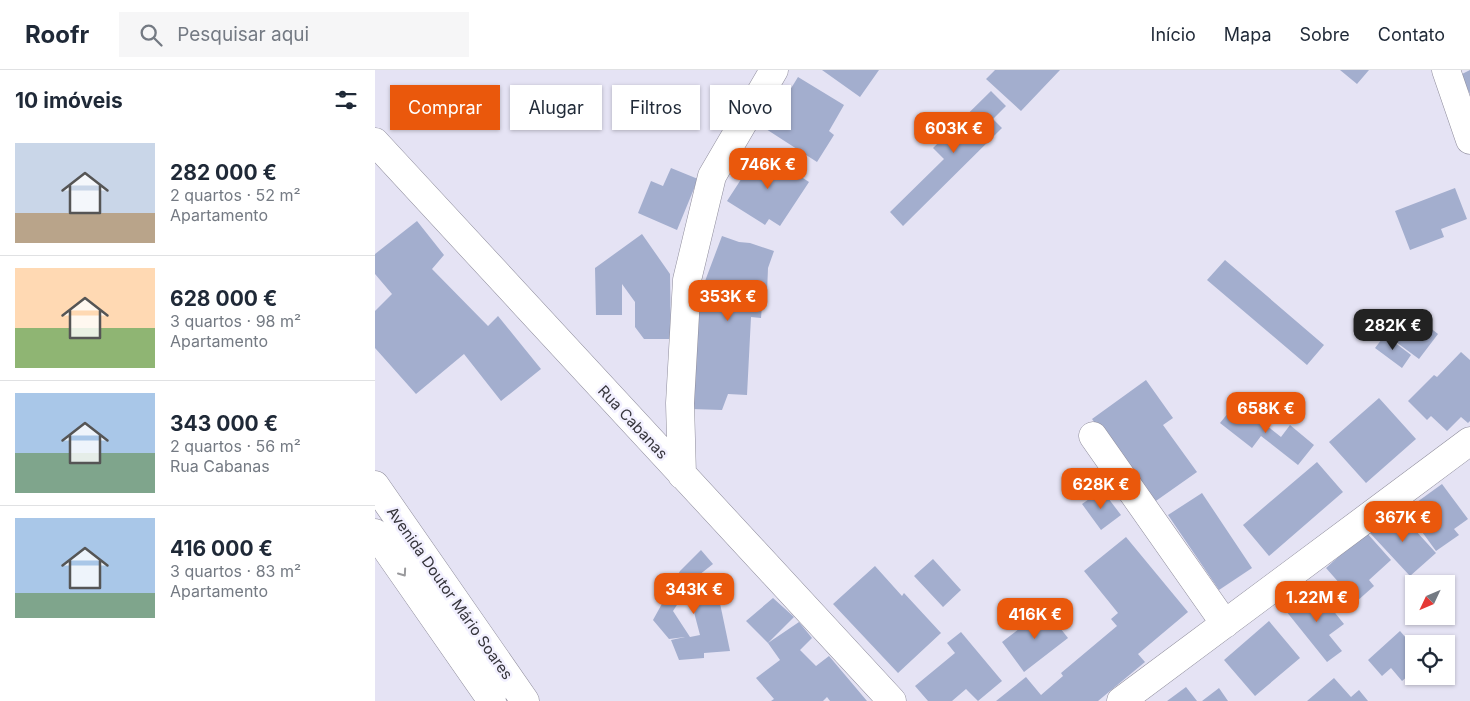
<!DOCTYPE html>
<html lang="pt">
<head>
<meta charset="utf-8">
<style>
	:root { --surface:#fff; --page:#f6f6f7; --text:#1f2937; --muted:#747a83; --line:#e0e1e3; --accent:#ea580c }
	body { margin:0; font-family:Inter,sans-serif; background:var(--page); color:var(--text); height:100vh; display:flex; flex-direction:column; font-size:19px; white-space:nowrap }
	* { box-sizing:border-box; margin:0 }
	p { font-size:16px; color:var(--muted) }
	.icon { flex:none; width:28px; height:28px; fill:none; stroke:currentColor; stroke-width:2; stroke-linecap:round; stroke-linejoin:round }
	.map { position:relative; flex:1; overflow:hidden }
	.drawer { display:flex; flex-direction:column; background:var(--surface); width:375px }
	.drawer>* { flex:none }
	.top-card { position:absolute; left:15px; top:15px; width:475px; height:45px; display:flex; gap:10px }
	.needle { width:32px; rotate:226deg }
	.controls { position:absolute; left:1030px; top:505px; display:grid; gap:10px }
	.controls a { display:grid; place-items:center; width:50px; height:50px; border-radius:0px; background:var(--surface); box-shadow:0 1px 4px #0004; font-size:25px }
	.price { position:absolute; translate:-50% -42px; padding:0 11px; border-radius:10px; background:var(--accent); color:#fff; font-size:16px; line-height:32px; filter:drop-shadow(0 1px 2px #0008) }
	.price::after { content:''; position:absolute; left:50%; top:30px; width:15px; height:11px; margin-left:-8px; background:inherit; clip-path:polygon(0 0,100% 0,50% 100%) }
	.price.selected { background:#222; color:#fff }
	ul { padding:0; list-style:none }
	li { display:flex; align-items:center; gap:15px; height:125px; padding:0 15px }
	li+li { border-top:1px solid var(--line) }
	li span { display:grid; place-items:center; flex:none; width:140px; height:100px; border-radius:0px; color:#555 }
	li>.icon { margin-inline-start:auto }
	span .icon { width:60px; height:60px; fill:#fffc; stroke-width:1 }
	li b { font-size:21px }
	h2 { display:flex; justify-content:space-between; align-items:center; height:60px; padding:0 15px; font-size:21px }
	.chip { padding:0 18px; border-radius:0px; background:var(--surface); box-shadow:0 1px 4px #0004; font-size:18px; line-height:45px }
	.chip.selected { background:var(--accent); color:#fff }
	header { display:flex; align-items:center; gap:30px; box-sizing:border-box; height:70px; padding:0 25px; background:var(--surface); border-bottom:1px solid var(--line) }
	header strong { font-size:24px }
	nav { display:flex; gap:28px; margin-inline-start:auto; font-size:18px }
	.search { width:350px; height:45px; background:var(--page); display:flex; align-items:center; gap:12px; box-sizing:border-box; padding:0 18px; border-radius:0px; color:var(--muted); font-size:19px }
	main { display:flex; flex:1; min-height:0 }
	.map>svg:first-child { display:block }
	.building { fill:#a3aece }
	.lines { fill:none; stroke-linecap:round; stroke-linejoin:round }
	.street-casing { stroke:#8e8c9b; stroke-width:29 }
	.secondary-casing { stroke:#8e8c9b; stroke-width:29 }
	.street { stroke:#fff; stroke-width:28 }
	.secondary { stroke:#fff; stroke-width:28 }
	.oneway { stroke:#9a9a9d }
	.labels { text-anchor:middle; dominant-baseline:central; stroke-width:5; stroke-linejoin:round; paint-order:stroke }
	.street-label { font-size:15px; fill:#35343b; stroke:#f2f0ff }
</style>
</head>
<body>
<header>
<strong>Roofr</strong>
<div class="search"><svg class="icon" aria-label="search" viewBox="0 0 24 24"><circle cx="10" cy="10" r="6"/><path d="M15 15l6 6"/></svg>Pesquisar aqui</div>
<nav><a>Início</a><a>Mapa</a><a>Sobre</a><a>Contato</a></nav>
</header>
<main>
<section class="drawer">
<h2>10 imóveis<svg class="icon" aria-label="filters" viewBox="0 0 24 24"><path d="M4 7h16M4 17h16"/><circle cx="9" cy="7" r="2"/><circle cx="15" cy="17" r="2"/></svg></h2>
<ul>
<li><span style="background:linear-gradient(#c9d6e8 70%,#b9a48a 0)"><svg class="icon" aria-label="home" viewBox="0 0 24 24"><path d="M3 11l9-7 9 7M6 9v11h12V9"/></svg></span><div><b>282 000 €</b><p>2 quartos · 52 m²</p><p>Apartamento</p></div></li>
<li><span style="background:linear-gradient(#ffd9b3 60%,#8fb573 0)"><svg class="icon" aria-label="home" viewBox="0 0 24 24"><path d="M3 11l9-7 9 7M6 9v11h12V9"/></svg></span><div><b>628 000 €</b><p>3 quartos · 98 m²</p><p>Apartamento</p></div></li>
<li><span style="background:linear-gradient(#a9c7e8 60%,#7fa58c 0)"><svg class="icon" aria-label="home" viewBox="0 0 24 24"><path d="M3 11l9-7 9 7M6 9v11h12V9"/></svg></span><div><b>343 000 €</b><p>2 quartos · 56 m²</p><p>Rua Cabanas</p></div></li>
<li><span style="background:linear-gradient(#a9c7e8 75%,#7fa58c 0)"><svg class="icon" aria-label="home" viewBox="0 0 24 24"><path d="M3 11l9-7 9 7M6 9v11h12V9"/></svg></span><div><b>416 000 €</b><p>3 quartos · 83 m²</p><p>Apartamento</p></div></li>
</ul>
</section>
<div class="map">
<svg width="1095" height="631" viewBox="0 0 1095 631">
	<rect width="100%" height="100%" fill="#e5e3f4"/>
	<path class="building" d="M 447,0 L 504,0 L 485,27 Z
		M 620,0 L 685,0 L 646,41 L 611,9 Z
		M 965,0 L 994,0 L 982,14 Z
		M 1095,0 L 1095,24 L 1085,5 Z
		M 423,7 L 469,35 L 454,61 L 459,65 L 442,92 L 391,59 Z
		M 616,21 L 631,36 L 618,49 L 627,58 L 528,156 L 515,142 L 569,89 L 558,78 Z
		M 385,80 L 434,112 L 405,156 L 394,149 L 390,155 L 352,131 Z
		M 296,98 L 323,109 L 302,160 L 263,143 L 276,111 L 288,116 Z
		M 1080,118 L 1092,149 L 1066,159 L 1069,167 L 1035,180 L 1020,141 Z
		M 42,151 L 69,185 L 57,199 L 113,256 L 123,246 L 166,299 L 126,331 L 89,284 L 41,324 L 0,278 L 0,241 L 17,224 L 0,204 L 0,184 Z
		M 267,164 L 295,204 L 296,269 L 269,269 L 260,257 L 260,232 L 247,214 L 247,245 L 221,245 L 220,198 Z
		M 347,166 L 364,172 L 375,173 L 399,181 L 393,198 L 392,223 L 387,235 L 386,248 L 376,247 L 372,325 L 353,324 L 347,340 L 316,339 L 321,235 Z
		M 850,190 L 949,275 L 932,295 L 832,210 Z
		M 1040,246 L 1063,264 L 1044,289 L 1021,272 Z
		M 1010,265 L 1036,285 L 1027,298 L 1000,278 Z
		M 1086,282 L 1095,290 L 1095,351 L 1093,353 L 1086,347 L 1072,361 L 1056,346 L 1052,350 L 1033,331 L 1059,305 L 1062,307 Z
		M 771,310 L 798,348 L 788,355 L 822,402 L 778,433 L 717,349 Z
		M 1004,328 L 1041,369 L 991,413 L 954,372 Z
		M 862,332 L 906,367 L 915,355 L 939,375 L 923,395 L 886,366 L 877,378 L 845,353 Z
		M 942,392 L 968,422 L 894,486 L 868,455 Z
		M 1067,414 L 1093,449 L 1079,459 L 1084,465 L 1061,481 L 1031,440 Z
		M 727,420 L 746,445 L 726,460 L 707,434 Z
		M 827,423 L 877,498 L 844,520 L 793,445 Z
		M 1021,439 L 1061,483 L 1035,506 L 995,463 Z
		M 991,462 L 1016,490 L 994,510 L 999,516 L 981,532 L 951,498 Z
		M 751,467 L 813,542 L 763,584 L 770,592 L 723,631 L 621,631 L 651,607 L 666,625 L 688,606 L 686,603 L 742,556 L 736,549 L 743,543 L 709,501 Z
		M 326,480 L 338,494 L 319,509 L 298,541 L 315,567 L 325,565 L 315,527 L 342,519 L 355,581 L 329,583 L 329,588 L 304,590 L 296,570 L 310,567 L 294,569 L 278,550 L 305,501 Z
		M 558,489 L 586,520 L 568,537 L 539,506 Z
		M 500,496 L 527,526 L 529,523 L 566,563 L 523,603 L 458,534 Z
		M 940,518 L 969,554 L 954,565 L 967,581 L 952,592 L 911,541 Z
		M 398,528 L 419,547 L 393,573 L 424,552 L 437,568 L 425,580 L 441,596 L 454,586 L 492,631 L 455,631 L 452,627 L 448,631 L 396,631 L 399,629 L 381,608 L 405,590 L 393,573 L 371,551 Z
		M 670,539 L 693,568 L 649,602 L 627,572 Z
		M 894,551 L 925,588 L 880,626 L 849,590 Z
		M 1025,561 L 1039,577 L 1039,601 L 1027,611 L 1016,598 L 1007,606 L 993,590 Z
		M 586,562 L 627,611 L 603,631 L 591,619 L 577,631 L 553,631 L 540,616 L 580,583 L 572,573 Z
		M 959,608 L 976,627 L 984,620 L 993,631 L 932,631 Z
		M 811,617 L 822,631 L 792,631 Z
		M 844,618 L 853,631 L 827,631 Z"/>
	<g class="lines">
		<defs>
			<path id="street" d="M 0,72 L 517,631
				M 718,366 L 850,554
				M 307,405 L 305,333 L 312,210 L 337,106 L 399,0
				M 746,631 L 1095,371"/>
			<path id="secondary" d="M 1071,0 L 1095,70
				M 0,415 L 150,631
				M 0,463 L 117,631"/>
		</defs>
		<use href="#street" class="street-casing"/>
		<use href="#secondary" class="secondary-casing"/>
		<use href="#street" class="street"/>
		<use href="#secondary" class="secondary"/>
	</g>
	<defs><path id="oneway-chevron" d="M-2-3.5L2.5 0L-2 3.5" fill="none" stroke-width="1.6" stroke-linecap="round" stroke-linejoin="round" transform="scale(1.25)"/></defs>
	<use class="oneway" href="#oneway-chevron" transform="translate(28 503) rotate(55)"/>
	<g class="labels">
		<g class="street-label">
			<text transform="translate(258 352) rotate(47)">Rua Cabanas</text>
			<text transform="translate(75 523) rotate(55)">Avenida Doutor Mário Soares</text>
		</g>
	</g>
</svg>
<div class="controls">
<a><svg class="needle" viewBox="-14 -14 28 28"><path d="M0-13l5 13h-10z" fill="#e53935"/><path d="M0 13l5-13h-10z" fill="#747a83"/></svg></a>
<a><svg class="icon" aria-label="locate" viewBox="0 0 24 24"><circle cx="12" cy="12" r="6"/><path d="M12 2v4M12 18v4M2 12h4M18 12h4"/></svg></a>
</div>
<b class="price" style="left:579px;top:84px">603K €</b>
<b class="price" style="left:393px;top:120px">746K €</b>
<b class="price" style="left:353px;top:252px">353K €</b>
<b class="price selected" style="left:1018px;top:281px">282K €</b>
<b class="price" style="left:891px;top:364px">658K €</b>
<b class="price" style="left:726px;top:440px">628K €</b>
<b class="price" style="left:1028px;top:473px">367K €</b>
<b class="price" style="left:319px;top:545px">343K €</b>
<b class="price" style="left:942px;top:553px">1.22M €</b>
<b class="price" style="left:660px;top:570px">416K €</b>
<div class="top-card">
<a class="chip selected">Comprar</a>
<a class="chip">Alugar</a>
<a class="chip">Filtros</a>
<a class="chip">Novo</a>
</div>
</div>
</main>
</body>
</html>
